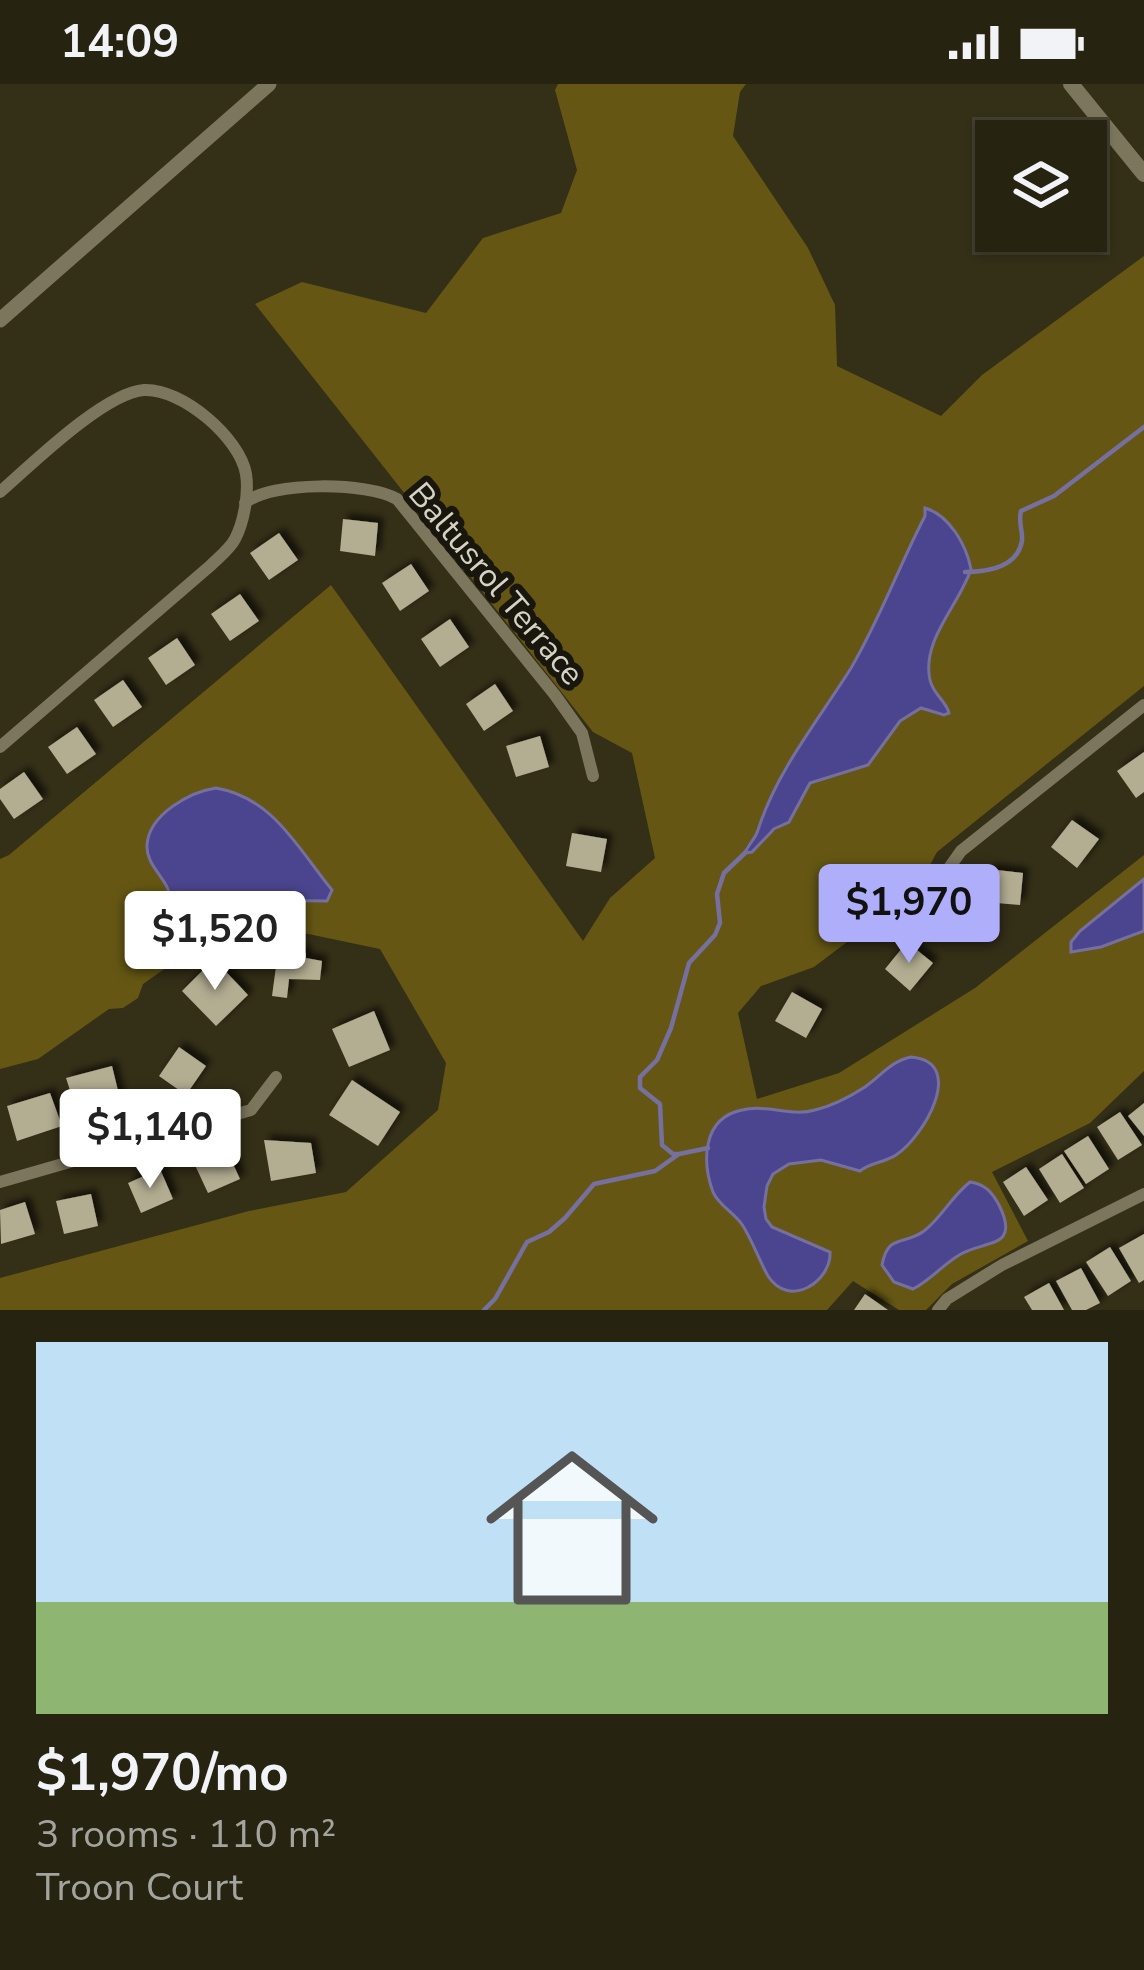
<!DOCTYPE html>
<html lang="en">
<head>
<meta charset="utf-8">
<style>
	:root { --surface:#272311; --page:#2f2b1a; --text:#f1f3f6; --muted:#a4a49f; --line:#434031; --accent:#afaefa }
	body { margin:0; font-family:"Nunito Sans",sans-serif; background:var(--page); color:var(--text); height:100vh; display:flex; flex-direction:column; font-size:45px; white-space:nowrap }
	* { box-sizing:border-box; margin:0 }
	p { font-size:39px; color:var(--muted) }
	.icon { flex:none; width:66px; height:66px; fill:none; stroke:currentColor; stroke-width:2; stroke-linecap:round; stroke-linejoin:round }
	.map { position:relative; height:1226px; overflow:hidden }
	.panel { display:flex; flex-direction:column; background:var(--surface); flex:1 }
	.panel>* { flex:none }
	.tools { position:absolute; left:975px; top:36px; display:grid; gap:24px }
	.tools a { display:grid; place-items:center; width:132px; height:132px; border-radius:0px; background:var(--surface); box-shadow:0 3px 9px #0004,0 0 0 3px var(--line); font-size:60px }
	.price { position:absolute; translate:-50% -102px; padding:0 27px; border-radius:12px; background:#fff; color:#222; font-size:39px; line-height:78px; filter:drop-shadow(0 3px 6px #0008) }
	.price::after { content:''; position:absolute; left:50%; top:72px; width:36px; height:27px; margin-left:-18px; background:inherit; clip-path:polygon(0 0,100% 0,50% 100%) }
	.price.selected { background:var(--accent); color:#111 }
	ul { padding:0; list-style:none }
	li { display:grid; align-content:center; gap:24px; height:636px; padding:0 36px }
	li span { display:grid; place-items:center; height:372px; border-radius:0px; color:#555 }
	li>.icon { margin-inline-start:auto }
	span .icon { width:216px; height:216px; fill:#fffc; stroke-width:1 }
	li b { font-size:51px }
	.status { display:flex; justify-content:space-between; align-items:center; height:84px; padding:0 60px; background:var(--surface); direction:ltr }
	.status svg { height:33px; fill:currentColor }
	.map>svg:first-child { display:block }
	.green { fill:#655713; fill-rule:evenodd }
	.water { fill:#4b458f; stroke:#75709f; stroke-width:3 }
	.lines { fill:none; stroke-linecap:round; stroke-linejoin:round }
	.stream { stroke:#75709f; stroke-width:4.5 }
	.building { fill:#b3ad92; filter:url(#shadow) }
	.minor { stroke:#7c765c; stroke-width:12 }
	.tertiary { stroke:#7c765c; stroke-width:15 }
	.secondary { stroke:#7c765c; stroke-width:16 }
	.labels { text-anchor:middle; dominant-baseline:central; stroke-width:12; stroke-linejoin:round; paint-order:stroke }
	.street-label { font-size:33px; fill:#d6d3c5; stroke:#19170d }
</style>
</head>
<body>
<div class="status"><b>14:09</b><svg viewBox="0 0 49 12"><path d="M0 12V9h3v3zM5 12V6h3v6zM10 12V3h3v9zM15 12V0h3v12zM26 1h20v11H26zM47 4h2v5h-2z"/></svg></div>
<div class="map">
<svg width="1144" height="1226" viewBox="0 0 1144 1226">
	<defs>
		<filter id="shadow"><feDropShadow dx="5.5" dy="-5.5" stdDeviation="3" flood-color="#0009"/></filter>
	</defs>
	<rect width="100%" height="100%" fill="#342f17"/>
	<path class="green" d="M 558,0 L 746,0 L 740,8 L 733,52 L 808,164 L 835,221 L 837,282 L 941,332 L 982,291 L 1144,172 L 1144,602 L 937,768 L 917,805 L 814,883 L 761,902 L 738,929 L 757,1015 L 839,989 L 975,904 L 1144,771 L 1144,987 L 1090,1039 L 992,1088 L 1028,1157 L 952,1200 L 926,1226 L 899,1226 L 853,1197 L 827,1226 L 0,1226 L 0,1194 L 249,1127 L 346,1108 L 438,1026 L 446,979 L 380,865 L 270,842 L 200,860 L 143,900 L 138,914 L 123,924 L 109,925 L 38,975 L 0,985 L 0,775 L 9,771 L 331,501 L 583,857 L 610,814 L 655,774 L 632,669 L 593,648 L 255,220 L 302,198 L 426,229 L 483,154 L 561,129 L 577,86 L 555,6 ZM 925,424 C 949,431 966,460 971,484 C 960,520 922,556 930,596 C 933,609 946,617 949,629 L 940,631 L 921,624 L 900,637 L 868,681 L 810,699 L 789,738 L 745,764 L 758,748 L 762,731 L 785,683 L 819,635 L 859,568 L 900,489 L 925,432 Z"/>
	<path class="water" d="M 925,424 C 949,431 966,460 971,485 C 960,520 921,556 930,596 C 933,610 946,617 949,629 L 944,631 L 921,624 L 900,637 L 868,681 L 810,699 L 789,738 L 774,745 L 752,768 L 745,769 C 748,760 755,756 758,746 C 777,686 818,637 851,584 C 880,535 899,482 925,432 Z
		M 216,704 C 274,714 298,765 332,806 L 327,817 L 241,816 L 191,833 L 176,830 C 172,821 171,812 167,803 C 160,789 146,778 147,761 C 149,730 190,708 216,704 Z
		M 1144,795 L 1144,847 L 1101,863 L 1071,868 L 1071,858 L 1080,847 Z
		M 911,973 C 968,978 923,1054 896,1071 C 884,1079 871,1078 860,1087 L 821,1076 L 789,1080 L 773,1090 L 767,1102 L 764,1123 L 766,1135 L 772,1143 L 830,1168 C 832,1196 790,1226 768,1192 C 759,1176 753,1158 743,1142 C 736,1130 718,1121 713,1108 C 702,1078 702,1034 742,1026 C 767,1020 791,1033 815,1026 C 832,1022 851,1012 865,1003 C 881,992 891,977 911,973 Z
		M 970,1098 C 985,1100 992,1108 999,1121 C 1021,1165 985,1156 961,1170 C 943,1180 931,1196 913,1205 L 894,1198 L 882,1181 C 888,1149 904,1162 924,1147 C 941,1134 952,1112 970,1098 Z"/>
	<g class="lines">
		<path class="stream" d="M 965,488 C 987,488 1017,484 1022,457 C 1023,446 1018,439 1021,427 L 1054,412 L 1144,343
			M 679,1070 L 673,1070 L 662,1061 L 660,1020 L 640,1004 L 640,993 L 657,976 L 661,967 L 671,944 L 689,879 L 715,851 L 720,839 L 717,810 L 724,789 L 746,768
			M 484,1226 L 495,1215 L 527,1158 L 549,1148 L 565,1134 L 594,1100 L 655,1087 L 679,1070 L 708,1064"/>
	</g>
	<path class="building" d="M 343,435 L 378,439 L 375,472 L 340,467 Z
		M 279,449 L 298,476 L 269,496 L 250,469 Z
		M 411,480 L 429,507 L 400,527 L 382,499 Z
		M 240,510 L 259,537 L 230,557 L 211,530 Z
		M 450,535 L 469,563 L 440,583 L 421,555 Z
		M 177,554 L 195,581 L 166,601 L 148,574 Z
		M 123,596 L 142,623 L 113,643 L 94,616 Z
		M 495,600 L 513,627 L 484,647 L 466,620 Z
		M 77,643 L 96,670 L 67,690 L 48,663 Z
		M 540,652 L 549,683 L 516,693 L 506,662 Z
		M 1144,668 L 1144,708 L 1136,714 L 1117,687 Z
		M 24,688 L 43,715 L 14,735 L 0,715 L 0,705 Z
		M 1072,736 L 1099,755 L 1077,784 L 1051,763 Z
		M 572,749 L 607,755 L 601,788 L 566,782 Z
		M 988,785 L 1023,789 L 1020,821 L 984,818 Z
		M 907,858 L 933,879 L 910,907 L 885,885 Z
		M 293,867 L 306,869 L 306,874 L 322,877 L 320,896 L 289,895 L 287,914 L 272,912 L 277,875 L 292,873 Z
		M 214,875 L 248,911 L 216,942 L 182,907 Z
		M 792,908 L 822,925 L 806,954 L 775,937 Z
		M 374,927 L 390,966 L 349,983 L 332,945 Z
		M 179,963 L 206,982 L 186,1011 L 159,992 Z
		M 112,982 L 120,1015 L 77,1028 L 66,994 Z
		M 352,996 L 400,1028 L 378,1062 L 329,1031 Z
		M 50,1009 L 62,1042 L 17,1057 L 7,1022 Z
		M 1144,1019 L 1144,1052 L 1128,1032 Z
		M 1120,1028 L 1142,1061 L 1118,1076 L 1097,1043 Z
		M 1088,1052 L 1109,1085 L 1086,1100 L 1064,1067 Z
		M 264,1056 L 311,1059 L 316,1089 L 271,1097 Z
		M 226,1065 L 240,1095 L 208,1109 L 194,1079 Z
		M 1062,1070 L 1084,1104 L 1060,1119 L 1039,1085 Z
		M 1026,1083 L 1048,1116 L 1024,1132 L 1003,1098 Z
		M 160,1085 L 173,1115 L 141,1129 L 128,1099 Z
		M 91,1110 L 98,1142 L 64,1150 L 56,1117 Z
		M 25,1118 L 35,1150 L 1,1160 L 0,1126 Z
		M 1144,1150 L 1144,1196 L 1139,1199 L 1119,1164 Z
		M 1110,1163 L 1131,1197 L 1108,1212 L 1086,1178 Z
		M 1081,1184 L 1100,1219 L 1086,1226 L 1072,1226 L 1056,1197 Z
		M 1049,1199 L 1064,1226 L 1032,1226 L 1024,1213 Z
		M 865,1210 L 888,1226 L 854,1226 Z"/>
	<g class="lines">
		<path class="minor" d="M 0,408 C 31,381 104,309 144,306 C 182,304 240,354 246,390 C 249,409 244,438 235,455 C 230,465 218,474 210,482 L 0,663
			M 245,419 C 271,397 368,398 397,415 L 555,611 L 582,649 L 593,692
			M 932,808 L 961,767 L 1144,621
			M 0,1098 L 251,1026 L 276,993
			M 938,1226 L 947,1215 L 1002,1181 L 1144,1110"/>
		<path class="tertiary" d="M 0,236 L 269,0"/>
		<path class="secondary" d="M 1071,0 L 1144,90"/>
	</g>
	<g class="labels">
		<g class="street-label">
			<text transform="translate(496 500) rotate(50)">Baltusrol Terrace</text>
		</g>
	</g>
</svg>
<div class="tools">
<a><svg class="icon" aria-label="layers" viewBox="0 0 24 24"><path d="M12 4l9 5-9 5-9-5zM3 14l9 5 9-5"/></svg></a>
</div>
<b class="price selected" style="left:909px;top:882px">$1,970</b>
<b class="price" style="left:215px;top:909px">$1,520</b>
<b class="price" style="left:150px;top:1107px">$1,140</b>
</div>
<section class="panel">
<ul>
<li><span style="background:linear-gradient(#bfe0f5 70%,#8fb573 0)"><svg class="icon" aria-label="home" viewBox="0 0 24 24"><path d="M3 11l9-7 9 7M6 9v11h12V9"/></svg></span><div><b>$1,970/mo</b><p>3 rooms · 110 m²</p><p>Troon Court</p></div></li>
</ul>
</section>
</body>
</html>
